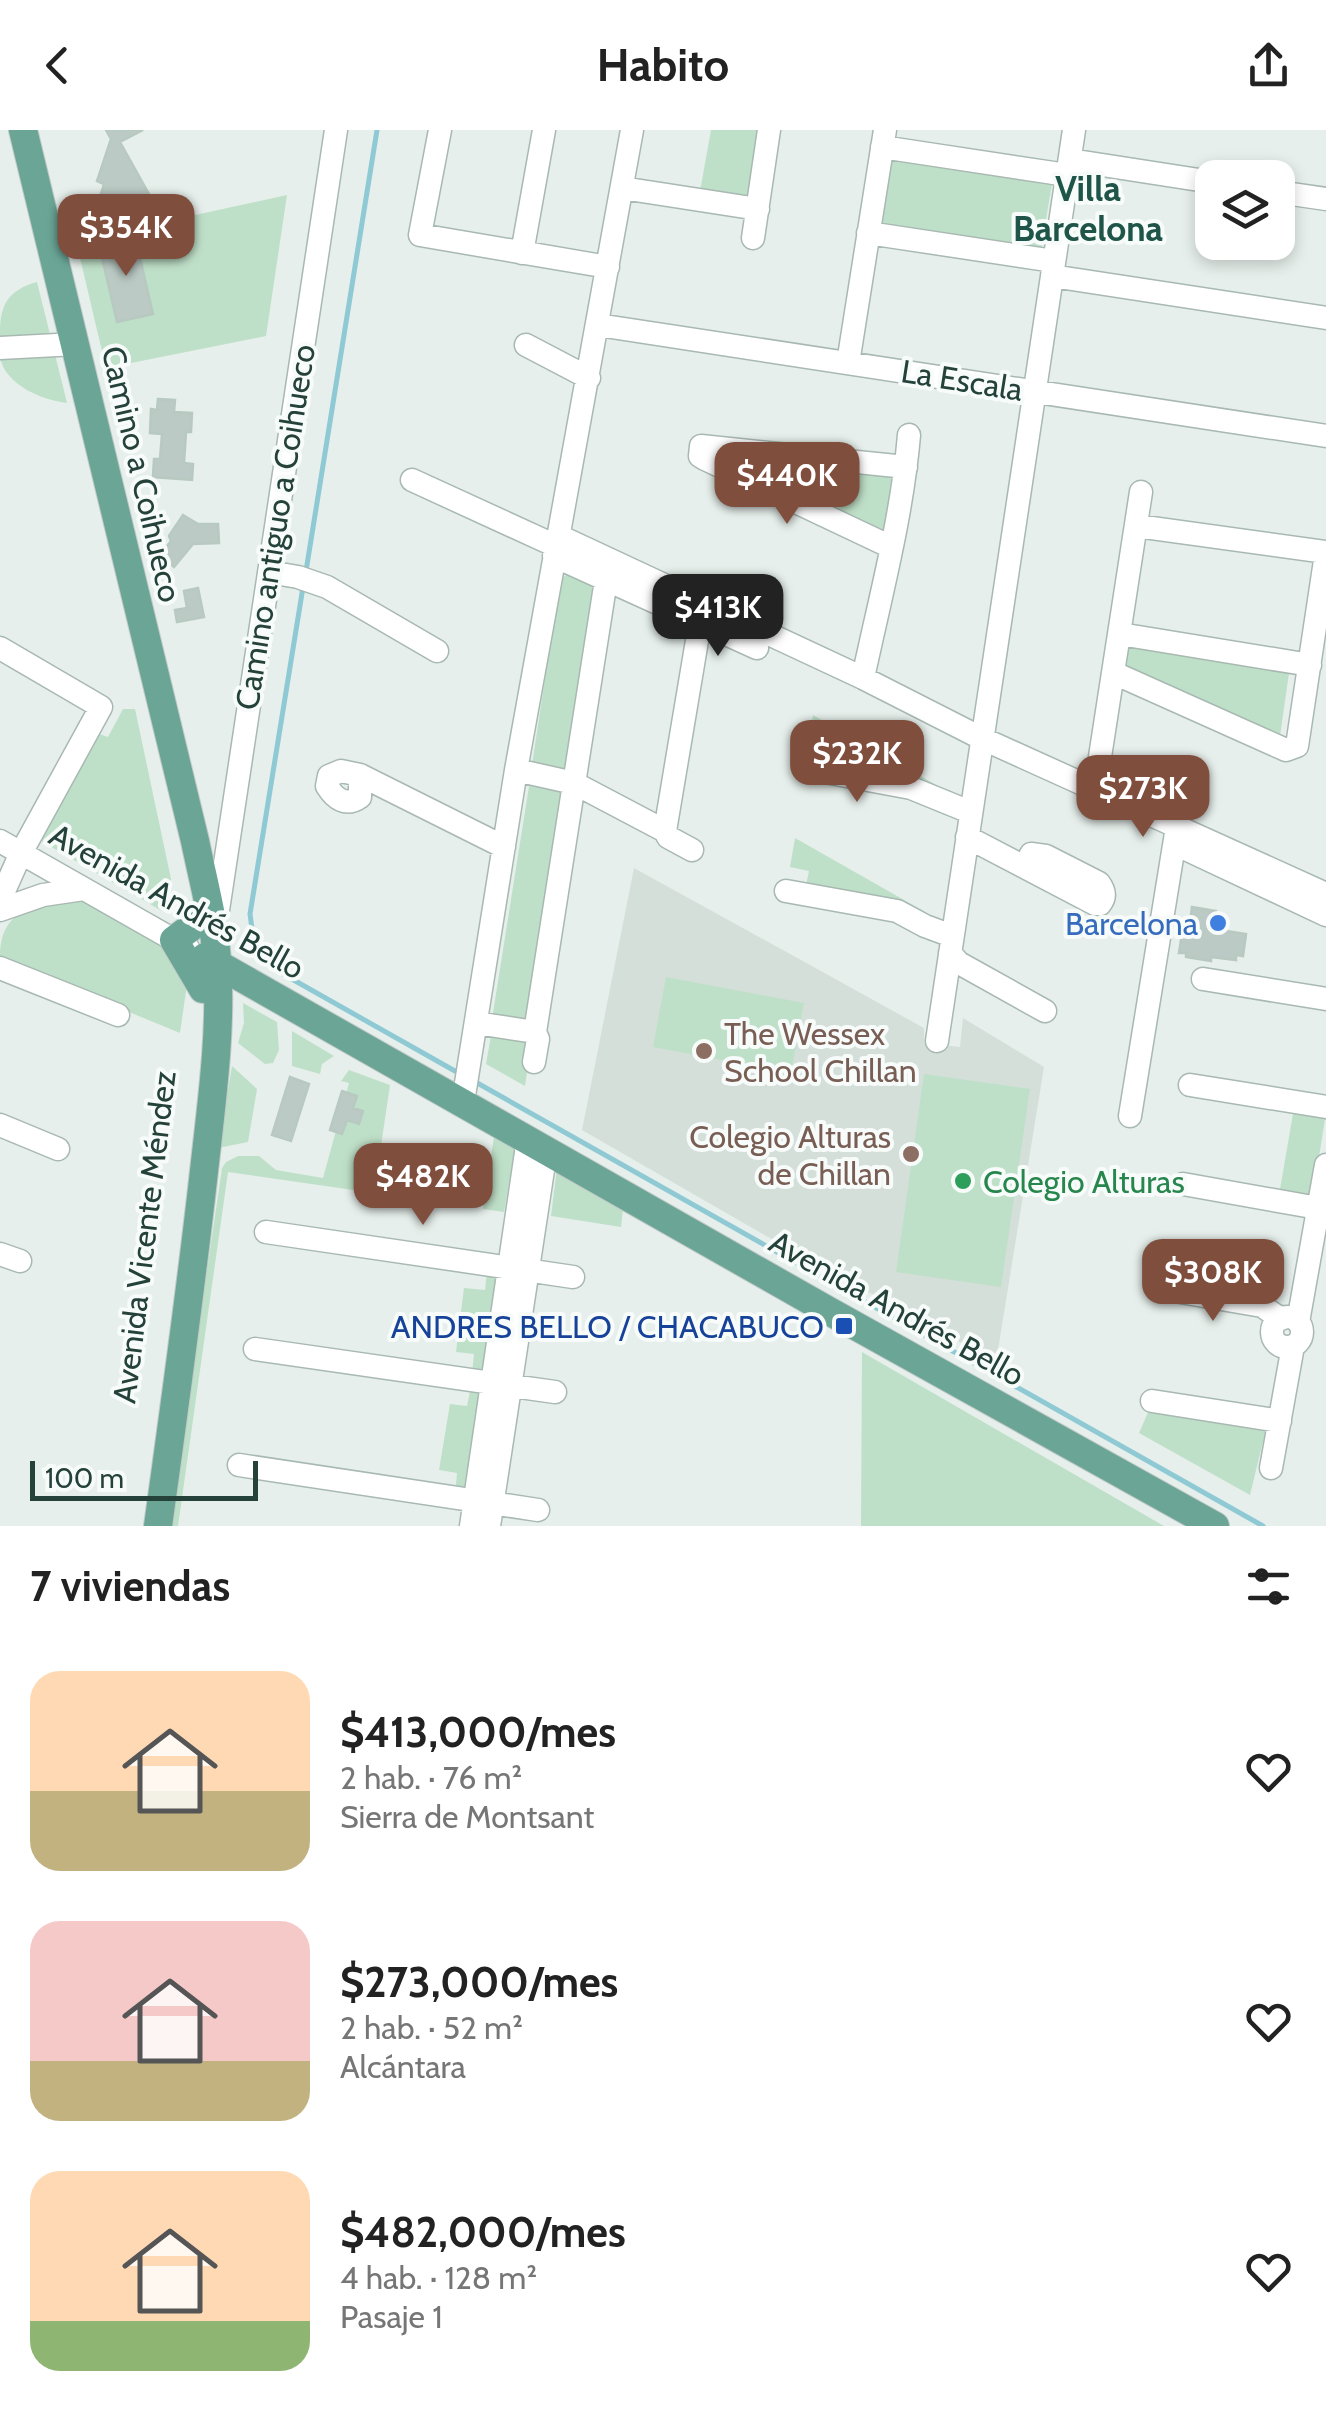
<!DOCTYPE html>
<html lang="es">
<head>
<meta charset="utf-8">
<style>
	:root { --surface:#fff; --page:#f6f6f6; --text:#222; --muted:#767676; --accent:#804e3d }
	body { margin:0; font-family:Cabin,sans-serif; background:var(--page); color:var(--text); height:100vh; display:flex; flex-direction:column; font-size:38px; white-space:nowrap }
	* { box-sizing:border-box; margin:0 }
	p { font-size:32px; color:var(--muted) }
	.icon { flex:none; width:55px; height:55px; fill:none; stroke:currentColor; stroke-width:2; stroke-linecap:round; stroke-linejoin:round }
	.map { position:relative; height:1396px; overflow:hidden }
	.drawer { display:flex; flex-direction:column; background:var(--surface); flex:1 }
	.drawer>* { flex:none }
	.tools { position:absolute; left:1195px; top:30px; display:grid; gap:20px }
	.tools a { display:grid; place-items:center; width:100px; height:100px; border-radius:20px; background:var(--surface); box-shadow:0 5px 15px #0003; font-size:50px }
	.scale { position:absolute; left:30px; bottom:25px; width:228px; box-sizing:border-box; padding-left:10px; border:5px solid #24423a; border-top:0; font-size:28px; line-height:35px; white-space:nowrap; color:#24423a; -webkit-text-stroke:8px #f7fbf9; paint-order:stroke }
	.price { position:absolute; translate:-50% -85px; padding:0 22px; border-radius:20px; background:var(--accent); color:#fff; font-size:32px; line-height:65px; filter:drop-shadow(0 2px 5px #0008) }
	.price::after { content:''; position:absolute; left:50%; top:60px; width:30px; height:22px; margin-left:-15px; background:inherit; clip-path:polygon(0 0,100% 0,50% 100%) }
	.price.selected { background:#222; color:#fff }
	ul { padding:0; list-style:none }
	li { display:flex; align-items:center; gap:30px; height:250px; padding:0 30px }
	li span { display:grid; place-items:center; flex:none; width:280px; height:200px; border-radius:30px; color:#555 }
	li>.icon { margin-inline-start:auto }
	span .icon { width:120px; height:120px; fill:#fffc; stroke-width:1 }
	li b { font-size:42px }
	h2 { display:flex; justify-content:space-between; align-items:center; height:120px; padding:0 30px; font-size:42px }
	header { display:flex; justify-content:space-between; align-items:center; height:130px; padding:0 30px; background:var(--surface); font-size:45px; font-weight:700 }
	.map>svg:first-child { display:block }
	.built { fill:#d4dfda }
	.green { fill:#bfe0c8 }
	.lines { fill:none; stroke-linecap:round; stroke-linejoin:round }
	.stream { stroke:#8ec9d4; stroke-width:5 }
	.building { fill:#bbcac4; stroke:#b8c9c2; stroke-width:2.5 }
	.minor-casing { stroke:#a8b8b2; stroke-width:25 }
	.major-casing { stroke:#c2cac8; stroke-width:30 }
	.minor { stroke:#fff; stroke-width:22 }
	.major { stroke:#6aa596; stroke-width:28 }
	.shop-dot { fill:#3f7fe0; stroke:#f7fbf9; stroke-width:4 }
	.education-dot { fill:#8d6e63; stroke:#f7fbf9; stroke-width:4 }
	.leisure-dot { fill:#2e9e5b; stroke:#f7fbf9; stroke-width:4 }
	.transit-dot { fill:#1a4fb4; stroke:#f7fbf9; stroke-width:4 }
	.labels { text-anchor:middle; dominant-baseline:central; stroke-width:8; stroke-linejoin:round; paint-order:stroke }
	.street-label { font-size:32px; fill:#24423a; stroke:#f7fbf9 }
	.shop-label { font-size:32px; fill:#366cbe; stroke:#f7fbf9; text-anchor:end }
	.education-label { font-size:32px; fill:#785e54; stroke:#f7fbf9; text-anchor:start }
	.leisure-label { font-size:32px; fill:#27864d; stroke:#f7fbf9; text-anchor:start }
	.transit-label { font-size:32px; fill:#164399; stroke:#f7fbf9; text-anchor:end }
	.neighbourhood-label { font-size:35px; font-weight:bold; fill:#1f5548; stroke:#f7fbf9 }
</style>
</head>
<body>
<header><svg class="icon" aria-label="back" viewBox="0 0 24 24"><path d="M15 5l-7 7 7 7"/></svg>Habito<svg class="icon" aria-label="share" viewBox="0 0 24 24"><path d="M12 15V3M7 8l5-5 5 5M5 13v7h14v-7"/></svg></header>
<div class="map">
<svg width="1326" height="1396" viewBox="0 0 1326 1396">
	<rect width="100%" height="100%" fill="#e6efeb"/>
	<path class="built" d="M 634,738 L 924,898 L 924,913 L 960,917 L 963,888 L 1044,937 L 996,1232 L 775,1111 L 582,1000 Z"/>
	<path class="green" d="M 711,0 L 764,0 L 754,75 L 699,67 Z
		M 891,27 L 1052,54 L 1041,119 L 879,99 Z
		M 287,65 L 266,206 L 106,238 L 76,111 Z
		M 37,152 L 67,273 C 42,270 5,255 0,227 C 0,219 0,211 0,203 C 0,175 8,160 37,152 Z
		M 704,327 L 903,340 L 888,414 Z
		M 568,444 L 598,458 L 568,643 L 532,635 L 560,449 Z
		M 1123,514 L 1289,543 L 1280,606 L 1119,538 Z
		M 123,579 L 135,579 L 171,749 L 172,769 L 169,779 L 162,781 L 41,711 L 99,604 L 108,607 Z
		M 813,585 L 947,661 L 847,637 L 850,620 L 808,612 Z
		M 530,650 L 566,659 L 529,887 L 520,894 L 492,889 Z
		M 795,708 L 927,783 L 927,788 L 806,755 L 809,741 L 790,737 Z
		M 80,770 L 92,773 L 159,808 L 188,847 L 180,903 L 0,829 C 0,775 36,777 80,770 Z
		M 666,847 L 804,873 L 791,943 L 653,917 Z
		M 243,873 L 277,892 L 279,920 L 273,933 L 265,934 L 238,913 L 244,893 Z
		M 492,900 L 532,907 L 525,956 L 486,934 Z
		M 292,901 L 334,926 L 322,934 L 320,944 L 292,936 Z
		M 232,936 L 257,959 L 248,1012 L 218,1018 Z
		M 349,940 L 390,955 L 374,1063 L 228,1042 L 178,1396 L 170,1396 L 222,1038 L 226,1032 L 238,1026 L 259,1026 L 276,1040 L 323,1048 L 349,953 L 341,951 Z
		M 924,944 L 1030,959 L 1001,1157 L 896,1142 Z
		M 1294,978 L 1326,983 L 1312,1071 L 1279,1065 Z
		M 495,1000 L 516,1013 L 504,1082 L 483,1079 Z
		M 557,1038 L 623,1079 L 621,1097 L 551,1086 Z
		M 487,1140 L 498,1142 L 485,1245 L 472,1244 L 474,1224 L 456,1222 L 464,1158 L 485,1160 Z
		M 862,1222 L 1164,1396 L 861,1396 Z
		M 471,1257 L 484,1259 L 467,1366 L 455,1364 L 457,1343 L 439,1340 L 450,1274 L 467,1276 Z
		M 1149,1280 L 1266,1299 L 1250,1365 L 1139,1303 Z"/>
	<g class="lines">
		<path class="stream" d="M 306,441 L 377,0
			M 303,457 L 250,784 L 254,814 L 283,844 L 462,945
			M 472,950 L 1263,1396"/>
	</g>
	<path class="building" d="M 106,0 L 143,0 L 120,12 L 160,84 L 125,71 L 124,75 L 100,67 L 104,54 L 97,51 L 111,9 Z
		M 135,106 L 153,184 L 117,192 L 99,115 Z
		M 158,269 L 175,270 L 174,282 L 192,283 L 191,302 L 186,302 L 184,333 L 193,334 L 192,350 L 153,347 L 154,329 L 160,329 L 162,304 L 150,303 L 151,279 L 157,280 Z
		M 183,385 L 198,394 L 218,394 L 219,413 L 193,414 L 174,437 L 160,425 L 171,411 L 169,406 Z
		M 198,458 L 204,487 L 177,492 L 175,480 L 187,478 L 184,461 Z
		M 1192,777 L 1216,781 L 1213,799 L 1246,804 L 1243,826 L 1236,825 L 1236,830 L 1211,827 L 1211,831 L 1186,827 L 1186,823 L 1179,823 L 1184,791 L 1190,792 Z
		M 290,947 L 309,954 L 291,1011 L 272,1005 Z
		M 342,961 L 357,966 L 353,978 L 363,981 L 359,994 L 347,990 L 342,1004 L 330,1000 Z"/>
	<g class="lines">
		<defs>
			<path id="minor" d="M 440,0 L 420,105 L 608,137
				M 882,17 L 1067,45
				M 1070,30 L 1212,52
				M 622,58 L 758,79
				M 1278,62 L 1326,69
				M 868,103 L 1054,131
				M 753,108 L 769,0
				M 522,123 L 544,0
				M 1052,146 L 1326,188
				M 598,195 L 1326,306
				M 526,215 L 589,248
				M 0,218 L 76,214
				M 848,233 L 885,0
				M 412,350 L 556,416
				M 1137,396 L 1326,422
				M 559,406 L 863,548 L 981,608 L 1326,764
				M 891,417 L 705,329 L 700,326 L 701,316 L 906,337
				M 554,426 L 757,518
				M 269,442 L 298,447 L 327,457 L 437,521
				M 1120,504 L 1310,535
				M 0,518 L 101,577 L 21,723 L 0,770
				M 1114,543 L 1286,620 L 1297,616 L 1326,424
				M 863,548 C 880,468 902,387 909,305
				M 811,623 L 809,639 L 911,658 L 970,682
				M 516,640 L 574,653 L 665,701 L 668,707 L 692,720
				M 360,645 L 360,667 C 346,677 335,669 327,656 L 329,646 L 341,641 L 360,645 L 504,717
				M 1095,659 L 1141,362
				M 665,701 L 703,475
				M 967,707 L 1095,774 L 1100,774 C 1106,767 1104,760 1099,753 L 1046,726 L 1031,724 L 1025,737
				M 0,711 L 188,818
				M 1175,714 L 1326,785
				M 786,761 L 897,781 L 925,796 L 952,806
				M 0,780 L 43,765 L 84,759
				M 211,790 L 215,787 L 218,780 L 336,0
				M 950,823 L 959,833 L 1045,881
				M 0,838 L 118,885
				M 1203,849 L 1326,869
				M 476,893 L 535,902 L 606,450
				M 937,911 L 1074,0
				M 534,932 L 538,909 L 535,902
				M 1190,955 L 1326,977
				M 463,972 L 516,640 L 632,0
				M 1130,986 L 1177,697
				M 0,995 L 58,1019
				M 1183,1054 L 1318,1078
				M 266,1102 L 573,1147
				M 0,1124 L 20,1131
				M 1163,1159 L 1262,1176 L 1281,1189
				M1272 1202a15 15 0 1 1 30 0a15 15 0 1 1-30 0Z
				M 1298,1192 L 1326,1035
				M 255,1219 L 555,1262
				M 1152,1271 L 1280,1291
				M 239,1335 L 538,1380
				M 1271,1338 L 1293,1216
				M 471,1396 L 528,1009
				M 489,1396 L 546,1020"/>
			<path id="major" d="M 23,0 L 195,711 C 203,750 214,790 217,830 C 222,903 211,977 203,1050 C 190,1165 174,1281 158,1396
				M 197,789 L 189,799 L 174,810 L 203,859
				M 205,827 L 827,1180 L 1215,1396"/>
		</defs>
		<use href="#minor" class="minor-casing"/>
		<use href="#major" class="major-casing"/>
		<use href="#minor" class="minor"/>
		<use href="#major" class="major"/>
	</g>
	<circle class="shop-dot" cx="1218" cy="793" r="10"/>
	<g class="education-dot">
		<circle cx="704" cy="921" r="10"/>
		<circle cx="911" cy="1024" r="10"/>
	</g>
	<circle class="leisure-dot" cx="963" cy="1051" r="10"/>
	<rect class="transit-dot" x="834" y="1186" width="20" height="20" rx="5"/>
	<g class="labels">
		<g class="street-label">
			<text transform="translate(962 250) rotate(9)">La Escala</text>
			<text transform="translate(142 344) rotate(77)">Camino a Coihueco</text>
			<text transform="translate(275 397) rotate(-81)">Camino antiguo a Coihueco</text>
			<text transform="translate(177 771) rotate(29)">Avenida Andrés Bello</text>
			<text transform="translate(144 1107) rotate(-83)">Avenida Vicente Méndez</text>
			<text transform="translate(897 1178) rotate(29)">Avenida Andrés Bello</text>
		</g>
		<g class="shop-label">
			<text x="1198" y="793">Barcelona</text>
		</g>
		<g class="education-label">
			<text x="724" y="903">The Wessex<tspan x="724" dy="37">School Chillan</tspan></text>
			<text x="891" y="1006" text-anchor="end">Colegio Alturas<tspan x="891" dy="37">de Chillan</tspan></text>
		</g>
		<g class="leisure-label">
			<text x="983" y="1051">Colegio Alturas</text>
		</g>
		<g class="transit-label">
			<text x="824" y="1196">ANDRES BELLO / CHACABUCO</text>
		</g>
		<g class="neighbourhood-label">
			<text x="1088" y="58">Villa<tspan x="1088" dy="40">Barcelona</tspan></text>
		</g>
	</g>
</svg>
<div class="tools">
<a><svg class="icon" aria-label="layers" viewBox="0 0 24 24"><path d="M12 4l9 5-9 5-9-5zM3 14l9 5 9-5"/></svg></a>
</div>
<div class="scale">100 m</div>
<b class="price" style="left:126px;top:149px">$354K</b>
<b class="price" style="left:787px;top:397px">$440K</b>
<b class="price selected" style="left:718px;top:529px">$413K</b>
<b class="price" style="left:857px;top:675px">$232K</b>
<b class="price" style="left:1143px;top:710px">$273K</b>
<b class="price" style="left:423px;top:1098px">$482K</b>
<b class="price" style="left:1213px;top:1194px">$308K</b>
</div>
<section class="drawer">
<h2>7 viviendas<svg class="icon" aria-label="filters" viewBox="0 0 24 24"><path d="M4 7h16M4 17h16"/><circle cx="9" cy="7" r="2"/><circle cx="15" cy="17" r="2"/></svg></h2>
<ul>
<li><span style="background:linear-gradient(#ffd9b3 60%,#c2b280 0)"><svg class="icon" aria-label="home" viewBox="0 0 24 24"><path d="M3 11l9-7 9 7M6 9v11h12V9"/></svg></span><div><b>$413,000/mes</b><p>2 hab. · 76 m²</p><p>Sierra de Montsant</p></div><svg class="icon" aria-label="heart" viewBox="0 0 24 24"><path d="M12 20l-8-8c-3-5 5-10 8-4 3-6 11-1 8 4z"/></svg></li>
<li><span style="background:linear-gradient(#f6c9c9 70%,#c2b280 0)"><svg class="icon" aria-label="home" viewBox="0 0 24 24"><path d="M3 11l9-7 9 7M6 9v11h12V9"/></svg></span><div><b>$273,000/mes</b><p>2 hab. · 52 m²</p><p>Alcántara</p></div><svg class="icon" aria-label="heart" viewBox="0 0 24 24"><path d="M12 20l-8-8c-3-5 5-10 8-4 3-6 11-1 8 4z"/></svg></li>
<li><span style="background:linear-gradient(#ffd9b3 75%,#8fb573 0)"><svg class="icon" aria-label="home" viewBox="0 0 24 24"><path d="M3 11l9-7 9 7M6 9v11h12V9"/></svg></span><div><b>$482,000/mes</b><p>4 hab. · 128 m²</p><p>Pasaje 1</p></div><svg class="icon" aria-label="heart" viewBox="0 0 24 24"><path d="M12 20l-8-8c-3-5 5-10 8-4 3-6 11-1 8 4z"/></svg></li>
</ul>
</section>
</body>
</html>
